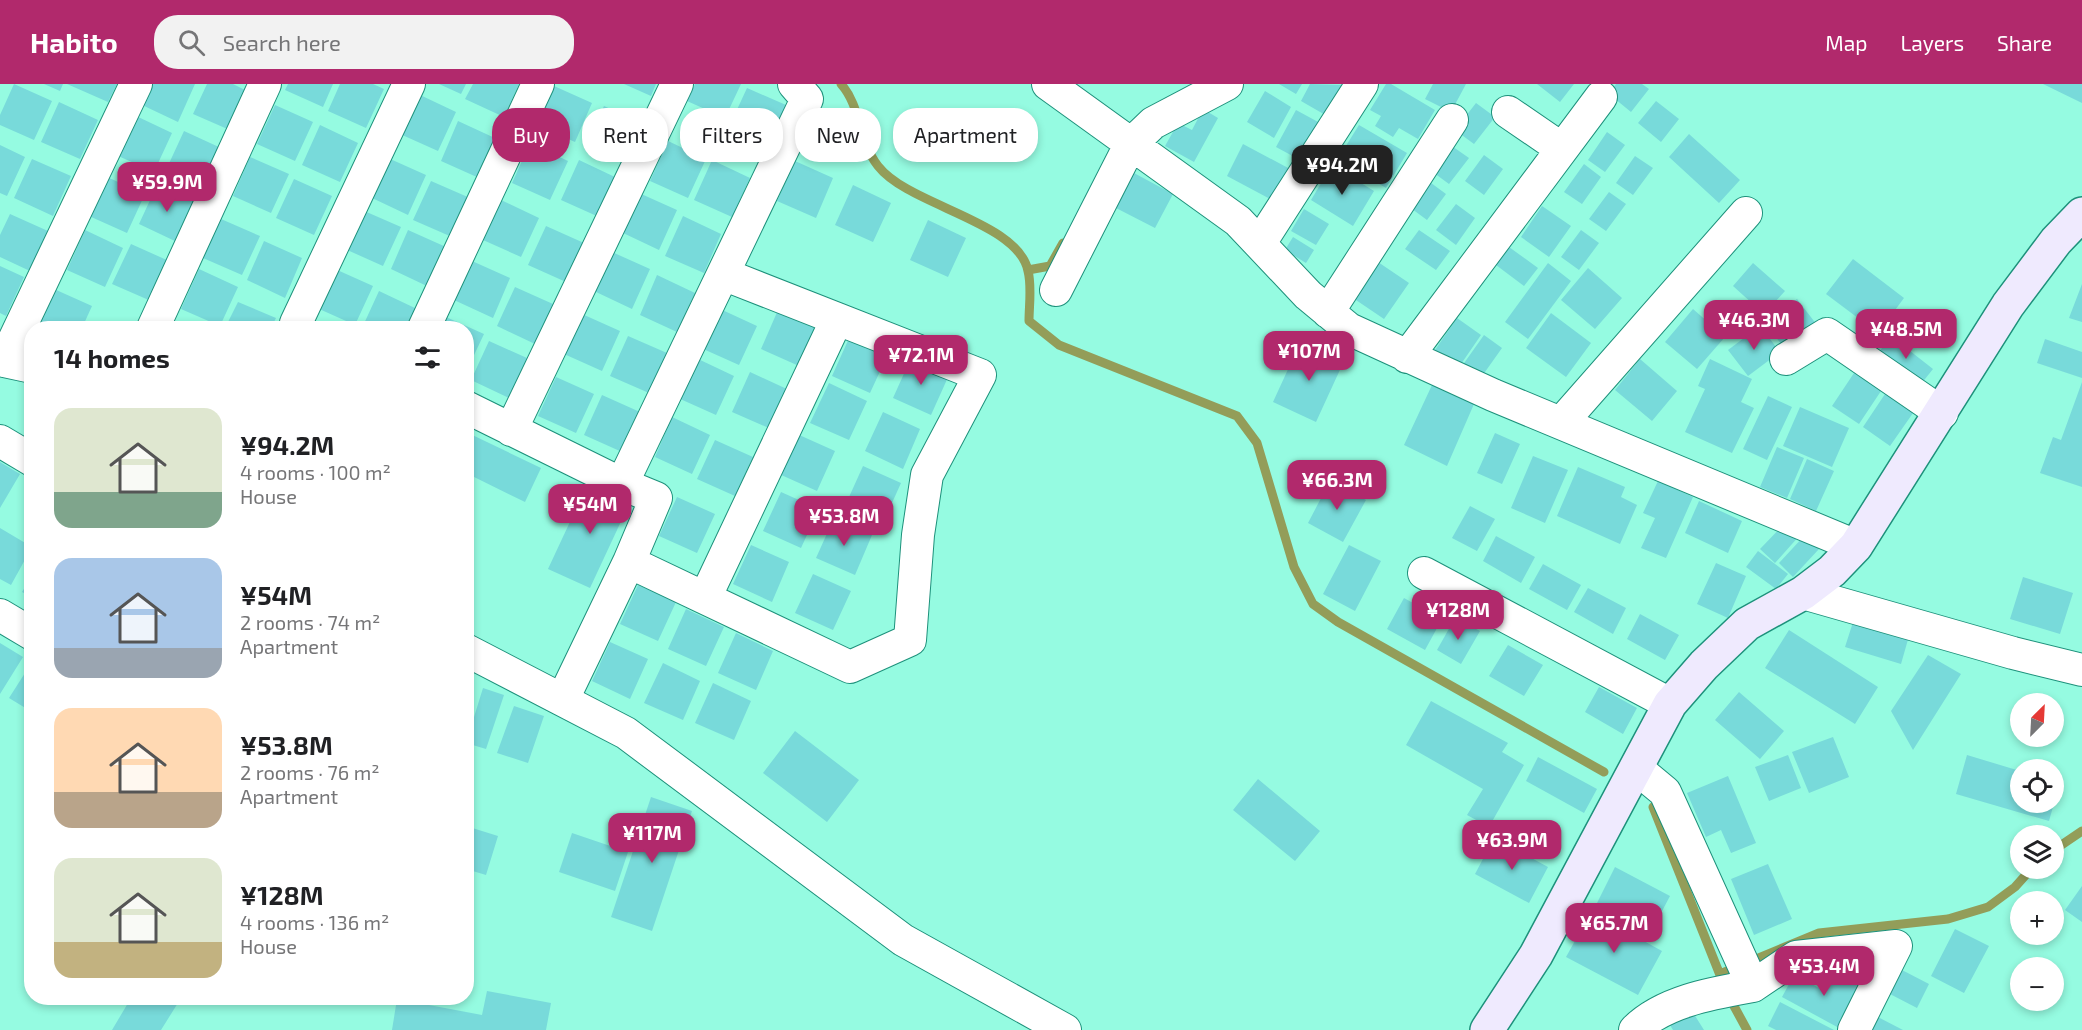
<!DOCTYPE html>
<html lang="en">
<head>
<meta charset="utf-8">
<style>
	:root { --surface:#fff; --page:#f2f2f2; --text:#202124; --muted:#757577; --accent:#b1296c }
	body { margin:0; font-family:"Exo 2",sans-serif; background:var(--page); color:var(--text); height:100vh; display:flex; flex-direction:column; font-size:22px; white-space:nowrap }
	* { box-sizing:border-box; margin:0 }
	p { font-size:20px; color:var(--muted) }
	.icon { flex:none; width:33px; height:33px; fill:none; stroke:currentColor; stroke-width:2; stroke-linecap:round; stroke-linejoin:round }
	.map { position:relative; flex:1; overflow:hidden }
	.panel { position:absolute; left:24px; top:237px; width:450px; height:684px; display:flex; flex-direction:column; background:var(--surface); border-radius:24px; box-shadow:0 3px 9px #0003 }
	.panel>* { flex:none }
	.banner { position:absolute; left:492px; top:24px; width:570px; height:54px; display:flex; gap:12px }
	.needle { width:39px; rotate:24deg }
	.tools { position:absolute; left:2010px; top:609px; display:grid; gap:12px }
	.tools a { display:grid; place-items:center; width:54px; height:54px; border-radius:50%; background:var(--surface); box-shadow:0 3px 9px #0003; font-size:30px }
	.price { position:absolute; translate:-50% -51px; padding:0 14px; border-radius:12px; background:var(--accent); color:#fff; font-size:20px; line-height:39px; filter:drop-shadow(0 2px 3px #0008) }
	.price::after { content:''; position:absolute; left:50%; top:36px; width:18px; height:14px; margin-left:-9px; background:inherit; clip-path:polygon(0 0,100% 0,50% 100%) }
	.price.selected { background:#222; color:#fff }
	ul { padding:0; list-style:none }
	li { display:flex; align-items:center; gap:18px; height:150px; padding:0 30px }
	li span { display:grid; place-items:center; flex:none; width:168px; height:120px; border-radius:18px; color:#555 }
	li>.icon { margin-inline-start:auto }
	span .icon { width:72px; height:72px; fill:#fffc; stroke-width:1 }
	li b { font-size:26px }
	h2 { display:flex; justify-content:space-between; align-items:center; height:72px; padding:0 30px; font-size:26px }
	.chip { padding:0 21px; border-radius:24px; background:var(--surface); box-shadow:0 3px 9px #0003; font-size:21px; line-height:54px }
	.chip.selected { background:var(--accent); color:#fff }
	header { display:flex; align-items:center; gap:36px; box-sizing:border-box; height:84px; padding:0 30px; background:var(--accent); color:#fff }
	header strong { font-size:28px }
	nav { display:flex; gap:33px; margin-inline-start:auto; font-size:21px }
	.search { width:420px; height:54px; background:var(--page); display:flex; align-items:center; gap:15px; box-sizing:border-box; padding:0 21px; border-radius:24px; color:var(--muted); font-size:22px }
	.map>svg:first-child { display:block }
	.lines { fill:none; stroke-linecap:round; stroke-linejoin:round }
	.stream { stroke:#939d59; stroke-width:9 }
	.building { fill:#78dada }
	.street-casing { stroke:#1d917b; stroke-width:34 }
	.secondary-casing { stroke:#1d917b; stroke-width:36 }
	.street { stroke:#fff; stroke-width:32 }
	.secondary { stroke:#efeafe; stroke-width:33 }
</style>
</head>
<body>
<header>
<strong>Habito</strong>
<div class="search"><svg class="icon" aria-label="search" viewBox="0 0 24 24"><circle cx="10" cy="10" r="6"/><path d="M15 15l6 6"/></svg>Search here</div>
<nav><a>Map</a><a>Layers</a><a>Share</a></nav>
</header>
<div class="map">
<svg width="2082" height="946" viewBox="0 0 2082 946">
	<rect width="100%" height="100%" fill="#95fbe1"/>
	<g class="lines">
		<path class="stream" d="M 841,0 C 861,22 859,58 878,82 C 909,122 1018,137 1028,187 C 1032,202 1029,222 1029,237 L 1059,261 L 1237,332 L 1257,359 L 1294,483 L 1313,520 L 1338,538 L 1604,688
			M 1028,186 L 1050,182 L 1063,159
			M 1653,723 L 1722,896
			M 2054,766 L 2082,747
			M 1720,890 L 1819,849 L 1948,835 L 1988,823 L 2015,803 L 2032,784
			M 1728,911 L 1747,946"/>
	</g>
	<path class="building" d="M 14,0 L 52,17 L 34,56 L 0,41 L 0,31 Z
		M 44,0 L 63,0 L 60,7 Z
		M 67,0 L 117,0 L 108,18 Z
		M 149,0 L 195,0 L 178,38 L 140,20 Z
		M 207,0 L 233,0 L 249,8 L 232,47 L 193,30 Z
		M 288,0 L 333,0 L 323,23 L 285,6 Z
		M 340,0 L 373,0 L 384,5 L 366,44 L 328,27 Z
		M 439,0 L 466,0 L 461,10 Z
		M 473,0 L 519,0 L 504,33 L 465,15 Z
		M 624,0 L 656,0 L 651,12 Z
		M 695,0 L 741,0 L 725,34 L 687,17 Z
		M 1279,0 L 1302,0 L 1296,10 Z
		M 1310,0 L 1345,1 L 1327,32 L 1301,17 Z
		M 1386,0 L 1391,0 L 1435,26 L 1418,55 L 1399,44 L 1393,53 L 1375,42 L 1381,32 L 1370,26 Z
		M 1433,0 L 1466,0 L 1451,28 L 1425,15 Z
		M 1537,0 L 1574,0 L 1560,18 Z
		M 1616,0 L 1642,0 L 1649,5 L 1631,28 L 1609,10 Z
		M 2043,0 L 2082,0 L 2082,19 Z
		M 554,2 L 592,19 L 575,58 L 536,41 Z
		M 747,4 L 786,21 L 768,60 L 729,43 Z
		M 1265,7 L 1291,23 L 1274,54 L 1247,38 Z
		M 418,10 L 456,28 L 438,67 L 400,50 Z
		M 1656,17 L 1679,35 L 1661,58 L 1638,39 Z
		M 59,18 L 98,36 L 80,75 L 41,58 Z
		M 1476,19 L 1495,33 L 1474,60 L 1455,46 Z
		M 275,21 L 313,38 L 295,77 L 257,60 Z
		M 604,22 L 642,40 L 624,79 L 585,62 Z
		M 1203,25 L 1218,34 L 1194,78 L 1165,62 L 1178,39 L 1192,46 Z
		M 1296,26 L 1320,39 L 1300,76 L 1276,63 Z
		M 134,31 L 172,49 L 154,88 L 116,71 Z
		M 458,37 L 497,55 L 479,94 L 441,77 Z
		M 320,41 L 358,59 L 340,98 L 302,81 Z
		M 1359,41 L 1407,69 L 1386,104 L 1363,90 L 1369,80 L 1344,65 Z
		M 184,47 L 221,64 L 204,103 L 166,86 Z
		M 1607,48 L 1625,61 L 1605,88 L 1588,76 Z
		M 1689,50 L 1740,96 L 1719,119 L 1669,73 Z
		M 668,57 L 706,75 L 688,114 L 650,97 Z
		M 530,59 L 568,77 L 550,116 L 512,99 Z
		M 1243,60 L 1290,85 L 1274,117 L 1227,92 Z
		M 1449,60 L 1469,74 L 1449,100 L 1430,86 Z
		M 0,61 L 25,73 L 7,112 L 0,109 Z
		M 1484,71 L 1503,85 L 1484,111 L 1465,97 Z
		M 1635,72 L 1653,84 L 1633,111 L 1616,99 Z
		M 250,73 L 289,90 L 271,129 L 233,112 Z
		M 388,74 L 426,91 L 408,131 L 370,113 Z
		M 32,75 L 71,92 L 53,132 L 14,114 Z
		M 579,76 L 617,94 L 599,133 L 561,116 Z
		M 712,76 L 750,94 L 732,133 L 694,116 Z
		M 795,77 L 833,94 L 816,134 L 777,117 Z
		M 1584,80 L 1601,93 L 1582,120 L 1564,108 Z
		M 1332,81 L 1374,107 L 1353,142 L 1311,116 Z
		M 1134,89 L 1173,110 L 1155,144 L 1116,124 Z
		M 107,93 L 145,110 L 127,149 L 89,132 Z
		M 294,95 L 332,112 L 314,151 L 276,134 Z
		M 1427,96 L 1446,110 L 1427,136 L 1408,122 Z
		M 431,97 L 470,114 L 452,153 L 413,136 Z
		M 157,101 L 195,118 L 177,158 L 139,140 Z
		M 853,101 L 891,119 L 873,158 L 835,141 Z
		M 1609,108 L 1626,120 L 1606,147 L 1589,135 Z
		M 639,109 L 677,126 L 659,166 L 621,148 Z
		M 501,116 L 539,134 L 521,173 L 483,156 Z
		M 1456,120 L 1475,134 L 1456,161 L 1436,146 Z
		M 1542,122 L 1571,142 L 1549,173 L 1521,153 Z
		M 1304,125 L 1329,140 L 1316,161 L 1291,147 Z
		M 362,126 L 401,143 L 383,182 L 345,165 Z
		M 10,130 L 48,147 L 30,187 L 0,173 L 0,151 Z
		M 683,132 L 721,150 L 704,189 L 665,172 Z
		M 221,135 L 260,152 L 242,191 L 203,174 Z
		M 928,136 L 966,154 L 948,193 L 910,176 Z
		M 546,142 L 584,159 L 566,198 L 528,181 Z
		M 85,146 L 123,164 L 105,203 L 67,186 Z
		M 408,146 L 446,163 L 429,203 L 391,185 Z
		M 1419,146 L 1450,167 L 1436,186 L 1405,165 Z
		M 1581,146 L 1599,159 L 1579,186 L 1561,173 Z
		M 1293,153 L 1314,166 L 1306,179 L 1285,166 Z
		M 264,157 L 302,174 L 285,214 L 247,196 Z
		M 131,160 L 169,177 L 151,217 L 112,200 Z
		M 1509,163 L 1538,184 L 1524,202 L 1496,181 Z
		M 612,168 L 650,185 L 632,225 L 594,207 Z
		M 1853,175 L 1904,214 L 1878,249 L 1826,210 Z
		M 472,177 L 510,194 L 493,234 L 454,216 Z
		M 1378,178 L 1409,199 L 1384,235 L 1353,214 Z
		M 1548,179 L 1571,197 L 1528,255 L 1505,238 Z
		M 1753,179 L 1785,207 L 1764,230 L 1733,202 Z
		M 0,182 L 24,193 L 6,232 L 0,229 Z
		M 1588,184 L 1622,214 L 1595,245 L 1561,216 Z
		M 199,185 L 238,203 L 220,242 L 181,225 Z
		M 335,185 L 373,202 L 355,241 L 317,224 Z
		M 657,191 L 695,209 L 677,248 L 640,231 Z
		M 2082,200 L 2082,238 L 2069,234 Z
		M 515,203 L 553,220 L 535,260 L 497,242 Z
		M 54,205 L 92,222 L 82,244 L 36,244 Z
		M 379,207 L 417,225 L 408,244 L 362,244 Z
		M 1797,215 L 1817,241 L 1785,265 L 1765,239 Z
		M 238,218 L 276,234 L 271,244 L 225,244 Z
		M 718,224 L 757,242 L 739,281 L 701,264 Z
		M 1693,225 L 1725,253 L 1697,285 L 1665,258 Z
		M 778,226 L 817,243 L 799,282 L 761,265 Z
		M 1551,229 L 1591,259 L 1566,293 L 1526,264 Z
		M 582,230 L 620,247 L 602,287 L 564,270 Z
		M 446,233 L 484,250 L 466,288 L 466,244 L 440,244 Z
		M 1457,234 L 1481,251 L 1459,283 L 1435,266 Z
		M 1760,242 L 1780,268 L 1748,292 L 1728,266 Z
		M 1484,251 L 1502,264 L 1480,295 L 1462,282 Z
		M 628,252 L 667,269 L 649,309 L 610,292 Z
		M 850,252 L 888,270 L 870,309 L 832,292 Z
		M 1891,252 L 1933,285 L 1921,300 L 1879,268 Z
		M 2045,255 L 2082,268 L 2082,294 L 2037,279 Z
		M 489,257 L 527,274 L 509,314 L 471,296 Z
		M 1301,257 L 1344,277 L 1316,338 L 1273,318 Z
		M 696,274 L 734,292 L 716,331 L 678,314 Z
		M 911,274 L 949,291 L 931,331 L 893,314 Z
		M 1640,275 L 1677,307 L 1652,337 L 1615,306 Z
		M 1710,275 L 1752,295 L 1741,318 L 1754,324 L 1732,369 L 1685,348 L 1705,305 L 1698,302 Z
		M 750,288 L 789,306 L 771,345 L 732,328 Z
		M 1854,289 L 1881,307 L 1859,340 L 1832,322 Z
		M 556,293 L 594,310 L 576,349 L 538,332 Z
		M 2082,298 L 2082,403 L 2040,389 L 2053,353 L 2061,356 Z
		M 829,299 L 867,317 L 849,356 L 810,339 Z
		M 1432,301 L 1474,320 L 1447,382 L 1404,361 Z
		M 1885,310 L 1913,329 L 1890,362 L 1863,343 Z
		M 602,311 L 640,328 L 622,368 L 584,351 Z
		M 1768,312 L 1792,323 L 1767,376 L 1743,365 Z
		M 1800,323 L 1849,344 L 1832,383 L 1783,362 Z
		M 883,328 L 920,345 L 903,385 L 865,367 Z
		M 672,333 L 710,351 L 692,390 L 655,373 Z
		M 466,348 L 541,384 L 525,418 L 466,389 Z
		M 1495,349 L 1520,360 L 1502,400 L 1477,389 Z
		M 797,350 L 835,367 L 817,407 L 779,390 Z
		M 715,356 L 753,373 L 735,412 L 697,395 Z
		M 1777,363 L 1804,374 L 1787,414 L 1760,403 Z
		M 1533,372 L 1568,386 L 1545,439 L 1511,424 Z
		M 1807,375 L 1834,387 L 1816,427 L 1790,415 Z
		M 0,378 L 20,390 L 0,424 Z
		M 863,382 L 901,399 L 883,439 L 845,422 Z
		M 1578,383 L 1625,403 L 1621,413 L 1637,421 L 1620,460 L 1557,432 Z
		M 589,397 L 631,416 L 590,504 L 548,485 Z
		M 1330,397 L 1366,416 L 1343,458 L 1308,439 Z
		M 1658,397 L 1693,413 L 1666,474 L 1641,464 L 1655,434 L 1643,429 Z
		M 781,408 L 819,425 L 801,464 L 763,447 Z
		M 677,413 L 715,430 L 697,469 L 659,452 Z
		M 1699,417 L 1742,437 L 1728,469 L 1685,449 Z
		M 1470,422 L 1495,435 L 1477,467 L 1452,454 Z
		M 834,434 L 872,451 L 855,491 L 816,474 Z
		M 1786,438 L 1800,451 L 1775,479 L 1760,465 Z
		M 0,444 L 32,463 L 11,501 L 0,495 Z
		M 1805,451 L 1819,465 L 1793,493 L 1779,479 Z
		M 1496,452 L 1535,473 L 1521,499 L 1483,477 Z
		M 751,461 L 789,478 L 772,518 L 733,500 Z
		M 1349,461 L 1381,477 L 1355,527 L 1323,510 Z
		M 1758,467 L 1788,490 L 1776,505 L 1746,483 Z
		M 1716,479 L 1746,492 L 1728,534 L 1697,520 Z
		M 1543,480 L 1581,501 L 1567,526 L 1529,505 Z
		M 813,490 L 851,507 L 833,546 L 795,529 Z
		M 32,492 L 32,513 L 22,508 Z
		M 2023,493 L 2073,509 L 2060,550 L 2010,535 Z
		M 638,501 L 676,518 L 658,557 L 620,540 Z
		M 1588,504 L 1626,524 L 1613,550 L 1574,528 Z
		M 1404,514 L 1442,535 L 1425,566 L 1387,545 Z
		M 686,525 L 724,543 L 706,582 L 668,565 Z
		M 1640,530 L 1679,551 L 1665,576 L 1627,555 Z
		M 1455,534 L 1480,547 L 1461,580 L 1437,566 Z
		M 1854,535 L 1909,552 L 1901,580 L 1845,563 Z
		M 1789,546 L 1878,603 L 1855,640 L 1765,584 Z
		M 736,549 L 773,567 L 756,606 L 718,589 Z
		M 610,558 L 648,575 L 630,615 L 592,597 Z
		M 0,559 L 23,573 L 0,610 Z
		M 1508,561 L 1543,581 L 1524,612 L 1489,592 Z
		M 1928,571 L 1961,590 L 1913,666 L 1891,627 Z
		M 32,578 L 32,628 L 9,614 Z
		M 663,579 L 700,597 L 683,636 L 644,619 Z
		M 713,599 L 751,617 L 734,656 L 695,639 Z
		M 1599,603 L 1637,624 L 1623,650 L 1585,628 Z
		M 483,604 L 504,611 L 486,665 L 466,659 Z
		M 1739,608 L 1784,647 L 1760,675 L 1715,636 Z
		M 1431,617 L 1508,659 L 1502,668 L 1524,681 L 1489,743 L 1467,731 L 1483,705 L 1406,661 Z
		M 514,622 L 544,632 L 528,679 L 497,669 Z
		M 795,647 L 859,696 L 827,738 L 763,689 Z
		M 1833,653 L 1849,693 L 1809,709 L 1792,668 Z
		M 1788,671 L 1801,704 L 1769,717 L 1755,683 Z
		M 1967,671 L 2020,687 L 2020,718 L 2054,718 L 2054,696 L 2060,698 L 2049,737 L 1956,710 Z
		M 1538,673 L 1597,705 L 1584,729 L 1526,697 Z
		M 1728,692 L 1756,759 L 1731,769 L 1721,746 L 1706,753 L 1687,709 Z
		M 1258,695 L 1320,747 L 1295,777 L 1233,726 Z
		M 651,713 L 692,727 L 652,847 L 611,833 Z
		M 466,742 L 498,752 L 486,791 L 466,785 Z
		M 572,749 L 628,768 L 615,807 L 559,788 Z
		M 1494,754 L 1548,783 L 1529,819 L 1475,790 Z
		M 1768,780 L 1792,835 L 1754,851 L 1731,795 Z
		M 1615,783 L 1670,812 L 1651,848 L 1597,819 Z
		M 2082,802 L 2082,838 L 2065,826 Z
		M 1591,828 L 1662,867 L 1638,911 L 1566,873 Z
		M 1955,845 L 1989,862 L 1964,909 L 1931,892 Z
		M 1900,885 L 1929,900 L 1917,924 L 1888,909 Z
		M 1834,887 L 1862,902 L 1839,944 L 1782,913 L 1794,891 L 1823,906 Z
		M 487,907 L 551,919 L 546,946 L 392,946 L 397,915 L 482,931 Z
		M 131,914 L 181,914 L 161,946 L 112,946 Z
		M 1780,918 L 1834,946 L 1776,946 L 1768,942 Z
		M 1692,927 L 1704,946 L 1673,946 L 1670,941 Z
		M 1874,931 L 1903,946 L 1866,946 Z"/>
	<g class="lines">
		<defs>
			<path id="street" d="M 1048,0 L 1238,137 L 1308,211 L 1349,245 L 1493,311 L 1856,462
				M 1508,28 L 1562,65
				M 1260,159 L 1362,0
				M 1056,206 L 1130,61 L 1153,39 L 1227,0
				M 1328,228 L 1452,36
				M 296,239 L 409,0
				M 153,244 L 265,0
				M 424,244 L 538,0
				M 1407,273 L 1601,13
				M 1786,275 L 1827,250 L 1942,329
				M 0,276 L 32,283
				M 4,277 L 136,0
				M 466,323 L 622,400 L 807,15 L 794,0
				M 1562,338 L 1746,129
				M 511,346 L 677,0
				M 0,357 L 32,376
				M 622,400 L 656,414 L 629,478 L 850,583 L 910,556 L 918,451 L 927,391 L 980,291 L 723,190
				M 1424,489 L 1670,620
				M 1803,509 L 2013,569 L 2082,586
				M 705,514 L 837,235
				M 0,531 L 32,550
				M 466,566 L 626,649 L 903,856 L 1065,946
				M 563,615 L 629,478
				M 1636,684 L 1665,708 L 1753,902 L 1796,873 L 1896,862 L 1854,946
				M 1635,946 C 1664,917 1714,909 1753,902"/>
			<path id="secondary" d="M 1487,946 L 1536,871 L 1670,620 L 1704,581 L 1747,540 L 1803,509 L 1832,487 L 1856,462 L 2008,221 L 2056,157 L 2082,130"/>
		</defs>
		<use href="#street" class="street-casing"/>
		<use href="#secondary" class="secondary-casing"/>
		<use href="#street" class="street"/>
		<use href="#secondary" class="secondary"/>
	</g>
</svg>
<div class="tools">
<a><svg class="needle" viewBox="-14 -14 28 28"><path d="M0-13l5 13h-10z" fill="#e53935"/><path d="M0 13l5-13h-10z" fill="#757577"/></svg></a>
<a><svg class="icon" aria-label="locate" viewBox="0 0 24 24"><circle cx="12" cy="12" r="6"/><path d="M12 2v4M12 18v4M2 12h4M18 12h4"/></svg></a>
<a><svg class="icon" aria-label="layers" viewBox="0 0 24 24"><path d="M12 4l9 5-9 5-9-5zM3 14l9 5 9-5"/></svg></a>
<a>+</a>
<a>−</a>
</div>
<b class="price selected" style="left:1342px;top:112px">¥94.2M</b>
<b class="price" style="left:167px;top:129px">¥59.9M</b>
<b class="price" style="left:1754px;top:267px">¥46.3M</b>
<b class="price" style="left:1906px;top:276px">¥48.5M</b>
<b class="price" style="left:1309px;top:298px">¥107M</b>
<b class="price" style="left:921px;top:302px">¥72.1M</b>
<b class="price" style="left:1337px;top:427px">¥66.3M</b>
<b class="price" style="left:590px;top:451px">¥54M</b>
<b class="price" style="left:844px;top:463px">¥53.8M</b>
<b class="price" style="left:1458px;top:557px">¥128M</b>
<b class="price" style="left:652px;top:780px">¥117M</b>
<b class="price" style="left:1512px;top:787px">¥63.9M</b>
<b class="price" style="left:1614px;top:870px">¥65.7M</b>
<b class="price" style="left:1824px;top:913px">¥53.4M</b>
<div class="banner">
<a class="chip selected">Buy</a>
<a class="chip">Rent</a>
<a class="chip">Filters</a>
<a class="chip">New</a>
<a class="chip">Apartment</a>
</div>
<section class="panel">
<h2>14 homes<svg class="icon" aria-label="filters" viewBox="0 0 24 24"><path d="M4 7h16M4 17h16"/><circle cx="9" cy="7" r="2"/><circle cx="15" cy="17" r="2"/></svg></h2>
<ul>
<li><span style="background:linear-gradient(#dfe7d0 70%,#7fa58c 0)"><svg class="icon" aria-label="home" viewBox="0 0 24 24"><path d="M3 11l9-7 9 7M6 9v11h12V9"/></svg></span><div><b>¥94.2M</b><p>4 rooms · 100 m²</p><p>House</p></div></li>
<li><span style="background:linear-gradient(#a9c7e8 75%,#9aa5b1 0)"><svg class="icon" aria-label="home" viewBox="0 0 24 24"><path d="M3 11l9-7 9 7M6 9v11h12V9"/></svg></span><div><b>¥54M</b><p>2 rooms · 74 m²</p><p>Apartment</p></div></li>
<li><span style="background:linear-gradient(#ffd9b3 70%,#b9a48a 0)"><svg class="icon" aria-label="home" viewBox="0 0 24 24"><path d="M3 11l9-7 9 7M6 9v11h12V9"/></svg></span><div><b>¥53.8M</b><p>2 rooms · 76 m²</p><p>Apartment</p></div></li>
<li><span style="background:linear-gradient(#dfe7d0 70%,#c2b280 0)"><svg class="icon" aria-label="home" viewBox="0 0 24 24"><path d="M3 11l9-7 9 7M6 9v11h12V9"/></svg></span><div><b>¥128M</b><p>4 rooms · 136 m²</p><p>House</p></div></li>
</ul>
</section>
</div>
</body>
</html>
